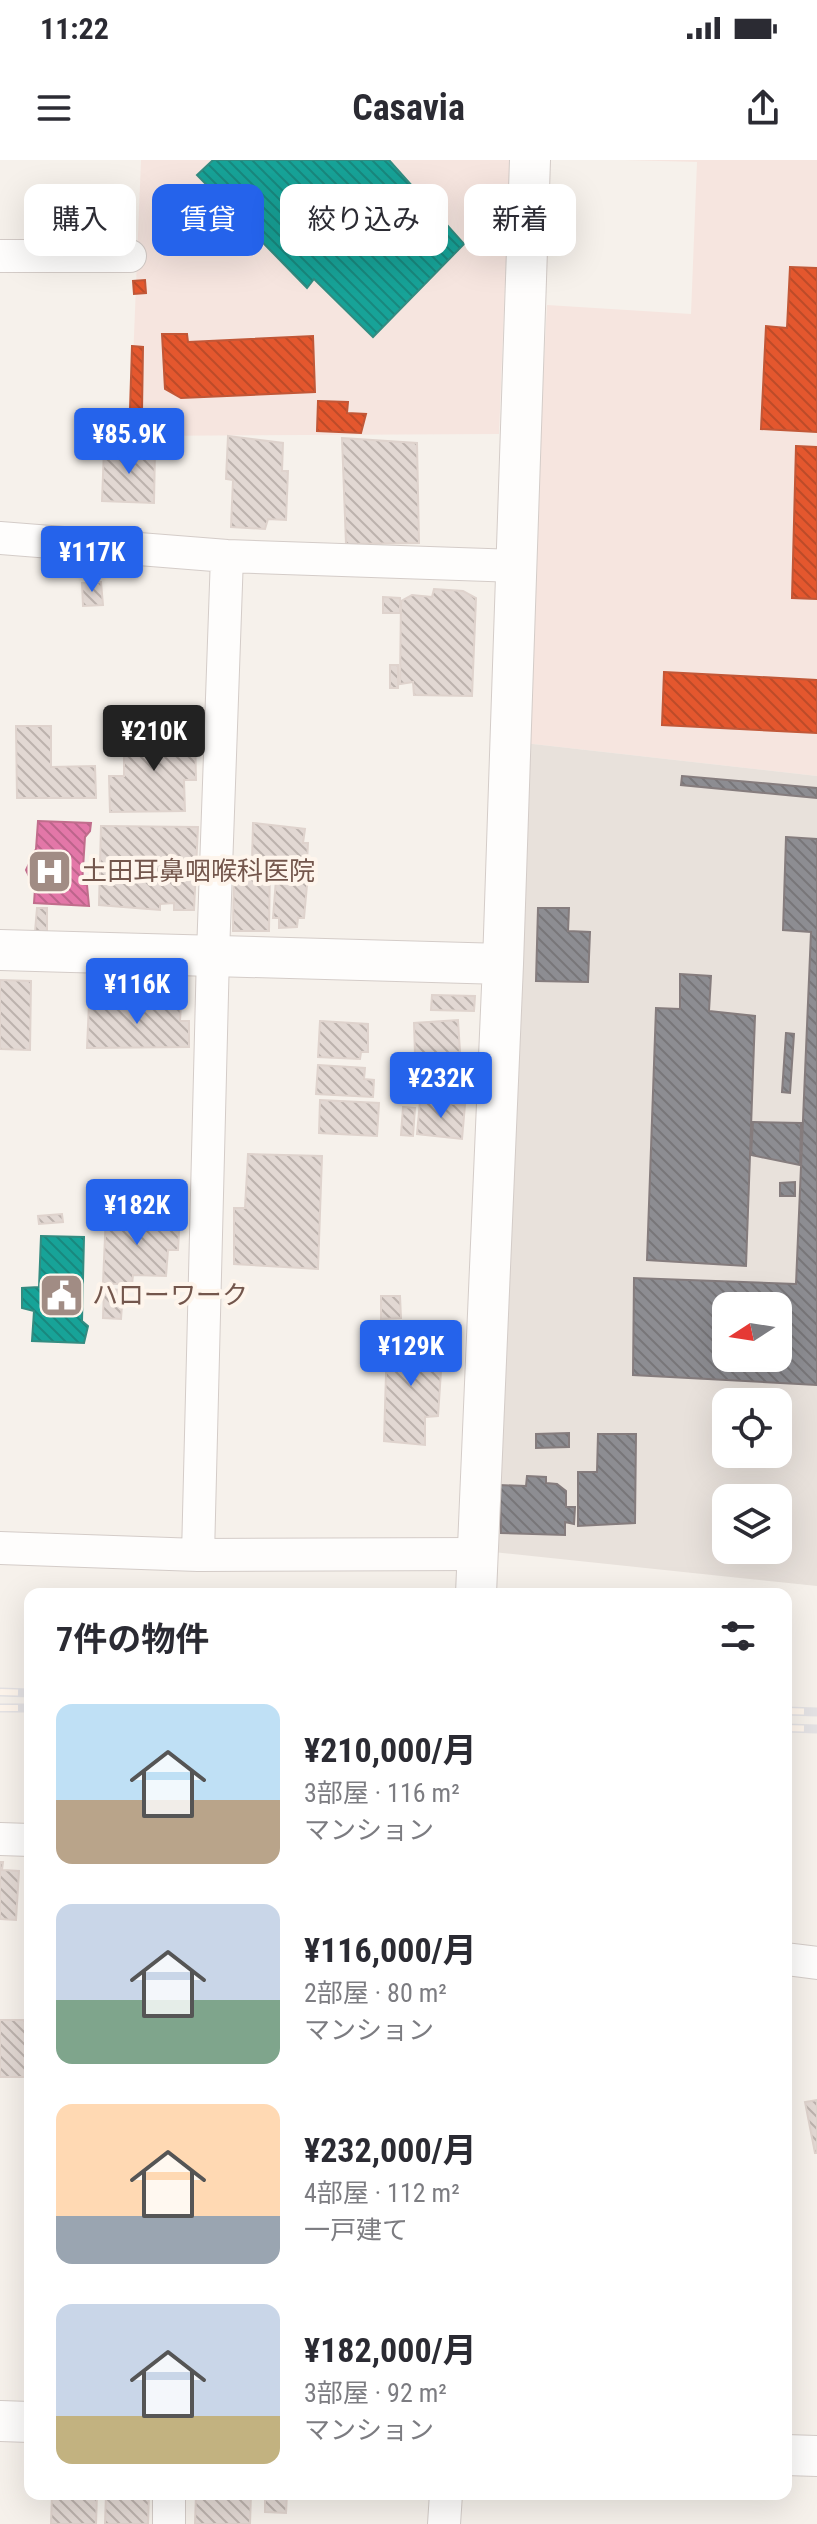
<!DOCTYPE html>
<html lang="ja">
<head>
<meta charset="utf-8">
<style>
	:root { --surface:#fff; --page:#f2f2f3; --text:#2b2b33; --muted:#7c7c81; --accent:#2563eb }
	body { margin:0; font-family:"Roboto Condensed","Noto Sans JP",sans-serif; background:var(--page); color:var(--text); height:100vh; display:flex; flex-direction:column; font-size:30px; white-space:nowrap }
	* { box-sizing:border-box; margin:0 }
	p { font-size:26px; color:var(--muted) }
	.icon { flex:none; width:44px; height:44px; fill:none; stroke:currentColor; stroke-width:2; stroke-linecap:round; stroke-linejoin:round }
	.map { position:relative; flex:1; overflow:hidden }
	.drawer { position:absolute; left:24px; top:1428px; width:768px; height:912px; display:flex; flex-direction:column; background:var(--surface); border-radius:16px; box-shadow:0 8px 32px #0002 }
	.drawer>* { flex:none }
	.banner { position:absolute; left:24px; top:24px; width:770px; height:72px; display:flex; gap:16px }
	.needle { width:52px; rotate:258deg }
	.fabs { position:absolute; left:712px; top:1132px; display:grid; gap:16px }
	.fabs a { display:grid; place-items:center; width:80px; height:80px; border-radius:16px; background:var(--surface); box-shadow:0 8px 32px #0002; font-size:40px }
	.price { position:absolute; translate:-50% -68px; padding:0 18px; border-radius:8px; background:var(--accent); color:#fff; font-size:26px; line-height:52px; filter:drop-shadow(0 2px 4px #0008) }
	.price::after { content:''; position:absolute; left:50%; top:48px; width:24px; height:18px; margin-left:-12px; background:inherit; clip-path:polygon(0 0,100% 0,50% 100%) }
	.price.current { background:#222; color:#fff }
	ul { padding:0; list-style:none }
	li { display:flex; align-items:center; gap:24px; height:200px; padding:0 32px }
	li span { display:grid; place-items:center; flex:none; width:224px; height:160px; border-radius:16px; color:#555 }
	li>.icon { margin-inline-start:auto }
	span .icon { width:96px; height:96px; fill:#fffc; stroke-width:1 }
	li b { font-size:34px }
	h2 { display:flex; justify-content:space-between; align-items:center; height:96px; padding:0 32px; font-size:34px }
	.tag { padding:0 28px; border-radius:16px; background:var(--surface); box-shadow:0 8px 32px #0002; font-size:28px; line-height:72px }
	.tag.current { background:var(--accent); color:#fff }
	.status { display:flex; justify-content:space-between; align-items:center; height:56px; padding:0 40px; background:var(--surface); direction:ltr }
	.status svg { height:22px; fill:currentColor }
	header { display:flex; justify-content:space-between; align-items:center; height:104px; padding:0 32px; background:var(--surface); font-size:36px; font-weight:700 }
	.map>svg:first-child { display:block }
	.commercial { fill:#f6e5df }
	.industrial { fill:#e8e1db; fill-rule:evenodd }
	.shops { fill:url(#shops-back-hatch); stroke:#c25737; stroke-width:2 }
	.health { fill:url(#health-back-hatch); stroke:#c16d8c; stroke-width:2 }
	.public { fill:url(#public-back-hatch); stroke:#338c81; stroke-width:2 }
	.industry { fill:url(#industry-back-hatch); stroke:#857c7d; stroke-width:2; fill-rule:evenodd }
	.building { fill:url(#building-back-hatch); stroke:#dfd3cd; stroke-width:2 }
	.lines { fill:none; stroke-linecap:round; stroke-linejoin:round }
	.minor-casing { stroke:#d4ccc8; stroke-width:34 }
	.tertiary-casing { stroke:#d4ccc8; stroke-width:42 }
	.minor { stroke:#fefdfc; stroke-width:32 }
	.tertiary { stroke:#fefdfc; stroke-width:40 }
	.rail-casing { stroke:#e4e2e4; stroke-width:9 }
	.rail { stroke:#fef5ec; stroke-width:6; stroke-dasharray:18; stroke-linecap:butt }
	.labels { text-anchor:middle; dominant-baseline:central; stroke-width:8; stroke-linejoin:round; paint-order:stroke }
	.poi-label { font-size:26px; fill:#73564c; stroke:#fef5ec; text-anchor:start }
</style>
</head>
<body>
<div class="status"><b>11:22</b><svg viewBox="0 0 49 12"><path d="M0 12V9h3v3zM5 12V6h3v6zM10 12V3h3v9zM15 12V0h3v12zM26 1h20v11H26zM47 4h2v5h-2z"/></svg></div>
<header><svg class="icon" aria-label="menu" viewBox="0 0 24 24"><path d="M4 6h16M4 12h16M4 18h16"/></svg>Casavia<svg class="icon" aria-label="share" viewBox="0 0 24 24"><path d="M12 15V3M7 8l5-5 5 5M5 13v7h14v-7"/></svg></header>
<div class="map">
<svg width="817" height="2364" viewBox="0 0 817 2364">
	<defs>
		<pattern id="shops-back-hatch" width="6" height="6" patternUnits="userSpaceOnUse" patternTransform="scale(2)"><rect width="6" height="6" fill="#e4572e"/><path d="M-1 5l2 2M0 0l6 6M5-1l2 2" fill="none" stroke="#bd4b29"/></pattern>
		<pattern id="health-back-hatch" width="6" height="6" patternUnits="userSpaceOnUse" patternTransform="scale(2)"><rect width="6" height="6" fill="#e377a8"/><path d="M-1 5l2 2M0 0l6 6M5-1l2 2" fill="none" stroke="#bc648b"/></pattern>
		<pattern id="public-back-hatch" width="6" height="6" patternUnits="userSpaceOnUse" patternTransform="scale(2)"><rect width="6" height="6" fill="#17a398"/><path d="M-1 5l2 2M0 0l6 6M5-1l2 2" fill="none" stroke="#19887e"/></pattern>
		<pattern id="industry-back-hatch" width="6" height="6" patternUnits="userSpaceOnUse" patternTransform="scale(2)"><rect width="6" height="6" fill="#8d8d92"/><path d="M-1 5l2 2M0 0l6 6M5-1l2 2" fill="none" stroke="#787679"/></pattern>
		<pattern id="building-back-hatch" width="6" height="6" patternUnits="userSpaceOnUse" patternTransform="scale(2)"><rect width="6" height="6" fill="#e2d8d3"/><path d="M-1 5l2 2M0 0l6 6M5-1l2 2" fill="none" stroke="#bcb2ad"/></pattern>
	</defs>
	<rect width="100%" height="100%" fill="#f6f1eb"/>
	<path class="commercial" d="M 141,0 L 510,0 L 499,274 L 130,276 Z
		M 625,0 L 817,0 L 817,616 L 524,583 L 547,145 L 691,154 L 697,2 Z"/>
	<path class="industrial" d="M 524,583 L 817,616 L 817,1426 L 493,1392 ZM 726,1146 L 778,1146 L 778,1198 L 726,1198 ZM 726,1242 L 778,1242 L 778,1294 L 726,1294 ZM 726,1338 L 778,1338 L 778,1390 L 726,1390 Z"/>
	<path class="shops" d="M 790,107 L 817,108 L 817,272 L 761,269 L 766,166 L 787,168 Z
		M 145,120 L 146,133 L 134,134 L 133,121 Z
		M 162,174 L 187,174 L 188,182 L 313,176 L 315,232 L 181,238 L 165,229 Z
		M 132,186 L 143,187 L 142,251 L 130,250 Z
		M 318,241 L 348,242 L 347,253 L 366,254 L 361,273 L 317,271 Z
		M 134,254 L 160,255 L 160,269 L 133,269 Z
		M 796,286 L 817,287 L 817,439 L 792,438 Z
		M 664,512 L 817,520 L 817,573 L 662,565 Z"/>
	<path class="health" d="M 38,661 L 91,663 L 90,671 L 85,677 L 82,724 L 87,725 L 89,746 L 34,743 L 35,729 L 26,710 L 36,689 Z"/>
	<path class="public" d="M 213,0 L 389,0 L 464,84 L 373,177 L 314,119 L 307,128 L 197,15 Z
		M 41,1076 L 84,1077 L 82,1161 L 88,1166 L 84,1183 L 32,1181 L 34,1151 L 22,1148 L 22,1128 L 39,1127 Z"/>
	<path class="industry" d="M 682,616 L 817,628 L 817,638 L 681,625 Z
		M 786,677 L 817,679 L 817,1225 L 633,1215 L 634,1118 L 796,1124 L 811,772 L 783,770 ZM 726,1146 L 778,1146 L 778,1198 L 726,1198 Z
		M 538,748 L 569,748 L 568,771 L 590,772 L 588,822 L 536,821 Z
		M 680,814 L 711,816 L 709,851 L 755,856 L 746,1106 L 647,1100 L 656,848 L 680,849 Z
		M 786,873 L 794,874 L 790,933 L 782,932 Z
		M 753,962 L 801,963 L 800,1005 L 751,995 Z
		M 795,1022 L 795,1036 L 780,1036 L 780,1023 Z
		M 569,1273 L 569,1287 L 536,1288 L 536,1274 Z
		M 598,1274 L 636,1274 L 635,1363 L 578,1366 L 578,1312 L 597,1312 Z
		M 527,1316 L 546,1317 L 546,1323 L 557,1324 L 566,1331 L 566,1347 L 575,1347 L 574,1364 L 565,1362 L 565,1375 L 501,1373 L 500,1325 L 526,1326 Z"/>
	<path class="building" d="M 228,276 L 283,283 L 282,311 L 288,311 L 286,360 L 268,359 L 265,369 L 231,367 L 233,320 L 226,319 Z
		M 342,278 L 417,283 L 419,383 L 346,384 Z
		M 104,289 L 155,290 L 154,343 L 102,341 Z
		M 101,422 L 103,445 L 83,446 L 82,423 Z
		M 434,429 L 463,431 L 476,438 L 472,536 L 414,535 L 413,522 L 400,524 L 401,441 L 412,435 L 432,437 Z
		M 383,437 L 400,438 L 400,453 L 383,453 Z
		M 390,505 L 398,505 L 398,528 L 390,528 Z
		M 16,566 L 51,566 L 51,607 L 95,606 L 96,638 L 17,638 Z
		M 124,573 L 195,573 L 196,620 L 184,620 L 185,651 L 110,652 L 109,616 L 124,616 Z
		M 253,663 L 305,669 L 303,683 L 308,683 L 307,702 L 302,705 L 252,701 Z
		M 101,666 L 198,667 L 194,750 L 174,750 L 174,743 L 160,744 L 160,750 L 99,745 Z
		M 234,704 L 270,704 L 269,771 L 233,771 Z
		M 277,706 L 300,707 L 301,714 L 308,714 L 304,758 L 298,758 L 297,767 L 279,768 L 279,758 L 273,758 Z
		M 37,748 L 47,748 L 47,773 L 35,772 Z
		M 0,820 L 31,821 L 30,890 L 0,889 Z
		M 432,835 L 475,836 L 474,851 L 431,850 Z
		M 89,843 L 181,844 L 180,861 L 189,861 L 189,887 L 87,888 Z
		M 458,860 L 460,892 L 415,895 L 414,863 Z
		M 320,861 L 368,864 L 368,892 L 361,892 L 360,899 L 318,897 Z
		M 318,905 L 365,908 L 364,919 L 374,920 L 373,937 L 316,934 Z
		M 416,905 L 464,905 L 465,930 L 416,931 Z
		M 320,940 L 379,943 L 377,976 L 319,973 Z
		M 420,941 L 465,945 L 462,979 L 417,974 Z
		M 403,947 L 415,948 L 413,976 L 401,975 Z
		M 248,994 L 322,996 L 318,1109 L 234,1104 L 234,1048 L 245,1048 Z
		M 62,1054 L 63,1062 L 39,1064 L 38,1056 Z
		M 106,1054 L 167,1056 L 167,1069 L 179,1071 L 178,1090 L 168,1090 L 166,1116 L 133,1115 L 132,1125 L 103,1123 Z
		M 104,1129 L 123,1130 L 121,1159 L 103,1158 Z
		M 381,1136 L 400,1136 L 401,1158 L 381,1159 Z
		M 439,1178 L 442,1196 L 438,1256 L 425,1257 L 425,1285 L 384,1281 L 387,1180 Z
		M 0,1702 L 3,1702 L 2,1710 L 19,1711 L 16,1760 L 0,1759 Z
		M 0,1860 L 30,1860 L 30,1917 L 0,1917 Z
		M 817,1940 L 817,1993 L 815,1993 L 805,1942 Z
		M 52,2334 L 97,2334 L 96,2364 L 51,2364 Z
		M 106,2334 L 149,2334 L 148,2364 L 105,2364 Z
		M 196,2334 L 251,2334 L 250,2364 L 195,2364 Z
		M 265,2334 L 287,2334 L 286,2353 L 265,2352 Z"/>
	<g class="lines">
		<defs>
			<path id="minor" d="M 0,96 L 130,96
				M 0,378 L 227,396 L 518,406
				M 0,1388 L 198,1395 L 477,1394
				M 198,1395 L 213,794 L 227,396
				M 0,1679 L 30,1680
				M 786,1799 L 817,1803
				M 169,2364 L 169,2334
				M 444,2364 L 446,2334"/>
			<path id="tertiary" d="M 0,790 L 503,804
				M 476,1434 L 503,804 L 530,0
				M 0,2261 L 30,2262
				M 786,2295 L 817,2296"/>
		</defs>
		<use href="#minor" class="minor-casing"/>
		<use href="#tertiary" class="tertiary-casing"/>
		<use href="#minor" class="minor"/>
		<use href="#tertiary" class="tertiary"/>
		<defs>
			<path id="rail" d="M 0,1532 L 30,1533
				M 0,1548 L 30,1548
				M 786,1551 L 817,1552
				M 786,1568 L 817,1569"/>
		</defs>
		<use href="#rail" class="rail-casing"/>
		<use href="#rail" class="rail"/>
	</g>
	<defs>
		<symbol id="hospital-square" viewBox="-11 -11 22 22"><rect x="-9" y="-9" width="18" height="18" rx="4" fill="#a18c84" stroke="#fef5ec"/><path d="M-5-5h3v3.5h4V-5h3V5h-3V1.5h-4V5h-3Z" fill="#fff"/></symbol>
		<symbol id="civic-square" viewBox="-11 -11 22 22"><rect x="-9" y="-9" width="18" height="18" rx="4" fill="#a18c84" stroke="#fef5ec"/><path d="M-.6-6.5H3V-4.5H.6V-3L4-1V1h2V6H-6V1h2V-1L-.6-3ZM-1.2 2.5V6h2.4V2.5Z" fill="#fff"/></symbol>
	</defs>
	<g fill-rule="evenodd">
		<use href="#hospital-square" x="24" y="686" width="51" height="51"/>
		<use href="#civic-square" x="36" y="1110" width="51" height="51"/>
	</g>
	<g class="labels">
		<g class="poi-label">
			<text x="81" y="711">土田耳鼻咽喉科医院</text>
			<text x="92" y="1135">ハローワーク</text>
		</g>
	</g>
</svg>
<div class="fabs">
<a><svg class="needle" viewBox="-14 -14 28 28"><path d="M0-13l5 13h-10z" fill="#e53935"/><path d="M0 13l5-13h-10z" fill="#7c7c81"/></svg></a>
<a><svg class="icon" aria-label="locate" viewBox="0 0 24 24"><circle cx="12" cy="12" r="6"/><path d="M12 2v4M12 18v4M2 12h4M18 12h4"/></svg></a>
<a><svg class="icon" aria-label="layers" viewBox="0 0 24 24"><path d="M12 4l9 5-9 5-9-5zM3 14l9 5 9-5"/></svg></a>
</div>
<b class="price" style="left:129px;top:316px">¥85.9K</b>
<b class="price" style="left:92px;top:434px">¥117K</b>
<b class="price current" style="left:154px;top:613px">¥210K</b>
<b class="price" style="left:137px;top:866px">¥116K</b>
<b class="price" style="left:441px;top:960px">¥232K</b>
<b class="price" style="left:137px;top:1087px">¥182K</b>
<b class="price" style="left:411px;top:1228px">¥129K</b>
<div class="banner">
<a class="tag">購入</a>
<a class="tag current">賃貸</a>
<a class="tag">絞り込み</a>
<a class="tag">新着</a>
</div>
<section class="drawer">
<h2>7件の物件<svg class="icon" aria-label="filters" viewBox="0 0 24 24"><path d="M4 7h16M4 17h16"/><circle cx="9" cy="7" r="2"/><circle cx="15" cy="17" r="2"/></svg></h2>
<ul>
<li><span style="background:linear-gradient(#bfe0f5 60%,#b9a48a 0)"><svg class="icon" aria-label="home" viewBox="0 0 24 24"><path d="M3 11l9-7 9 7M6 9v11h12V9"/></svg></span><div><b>¥210,000/月</b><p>3部屋 · 116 m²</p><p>マンション</p></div></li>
<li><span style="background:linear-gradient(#c9d6e8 60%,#7fa58c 0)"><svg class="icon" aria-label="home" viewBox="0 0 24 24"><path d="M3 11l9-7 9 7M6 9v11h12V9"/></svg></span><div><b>¥116,000/月</b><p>2部屋 · 80 m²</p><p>マンション</p></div></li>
<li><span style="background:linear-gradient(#ffd9b3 70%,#9aa5b1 0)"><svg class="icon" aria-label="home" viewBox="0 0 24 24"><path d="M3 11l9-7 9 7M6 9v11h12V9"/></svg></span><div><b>¥232,000/月</b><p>4部屋 · 112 m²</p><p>一戸建て</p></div></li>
<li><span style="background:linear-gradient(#c9d6e8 70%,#c2b280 0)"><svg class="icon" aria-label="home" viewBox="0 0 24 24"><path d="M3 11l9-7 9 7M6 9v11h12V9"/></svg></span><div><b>¥182,000/月</b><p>3部屋 · 92 m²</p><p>マンション</p></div></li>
</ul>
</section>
</div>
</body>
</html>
